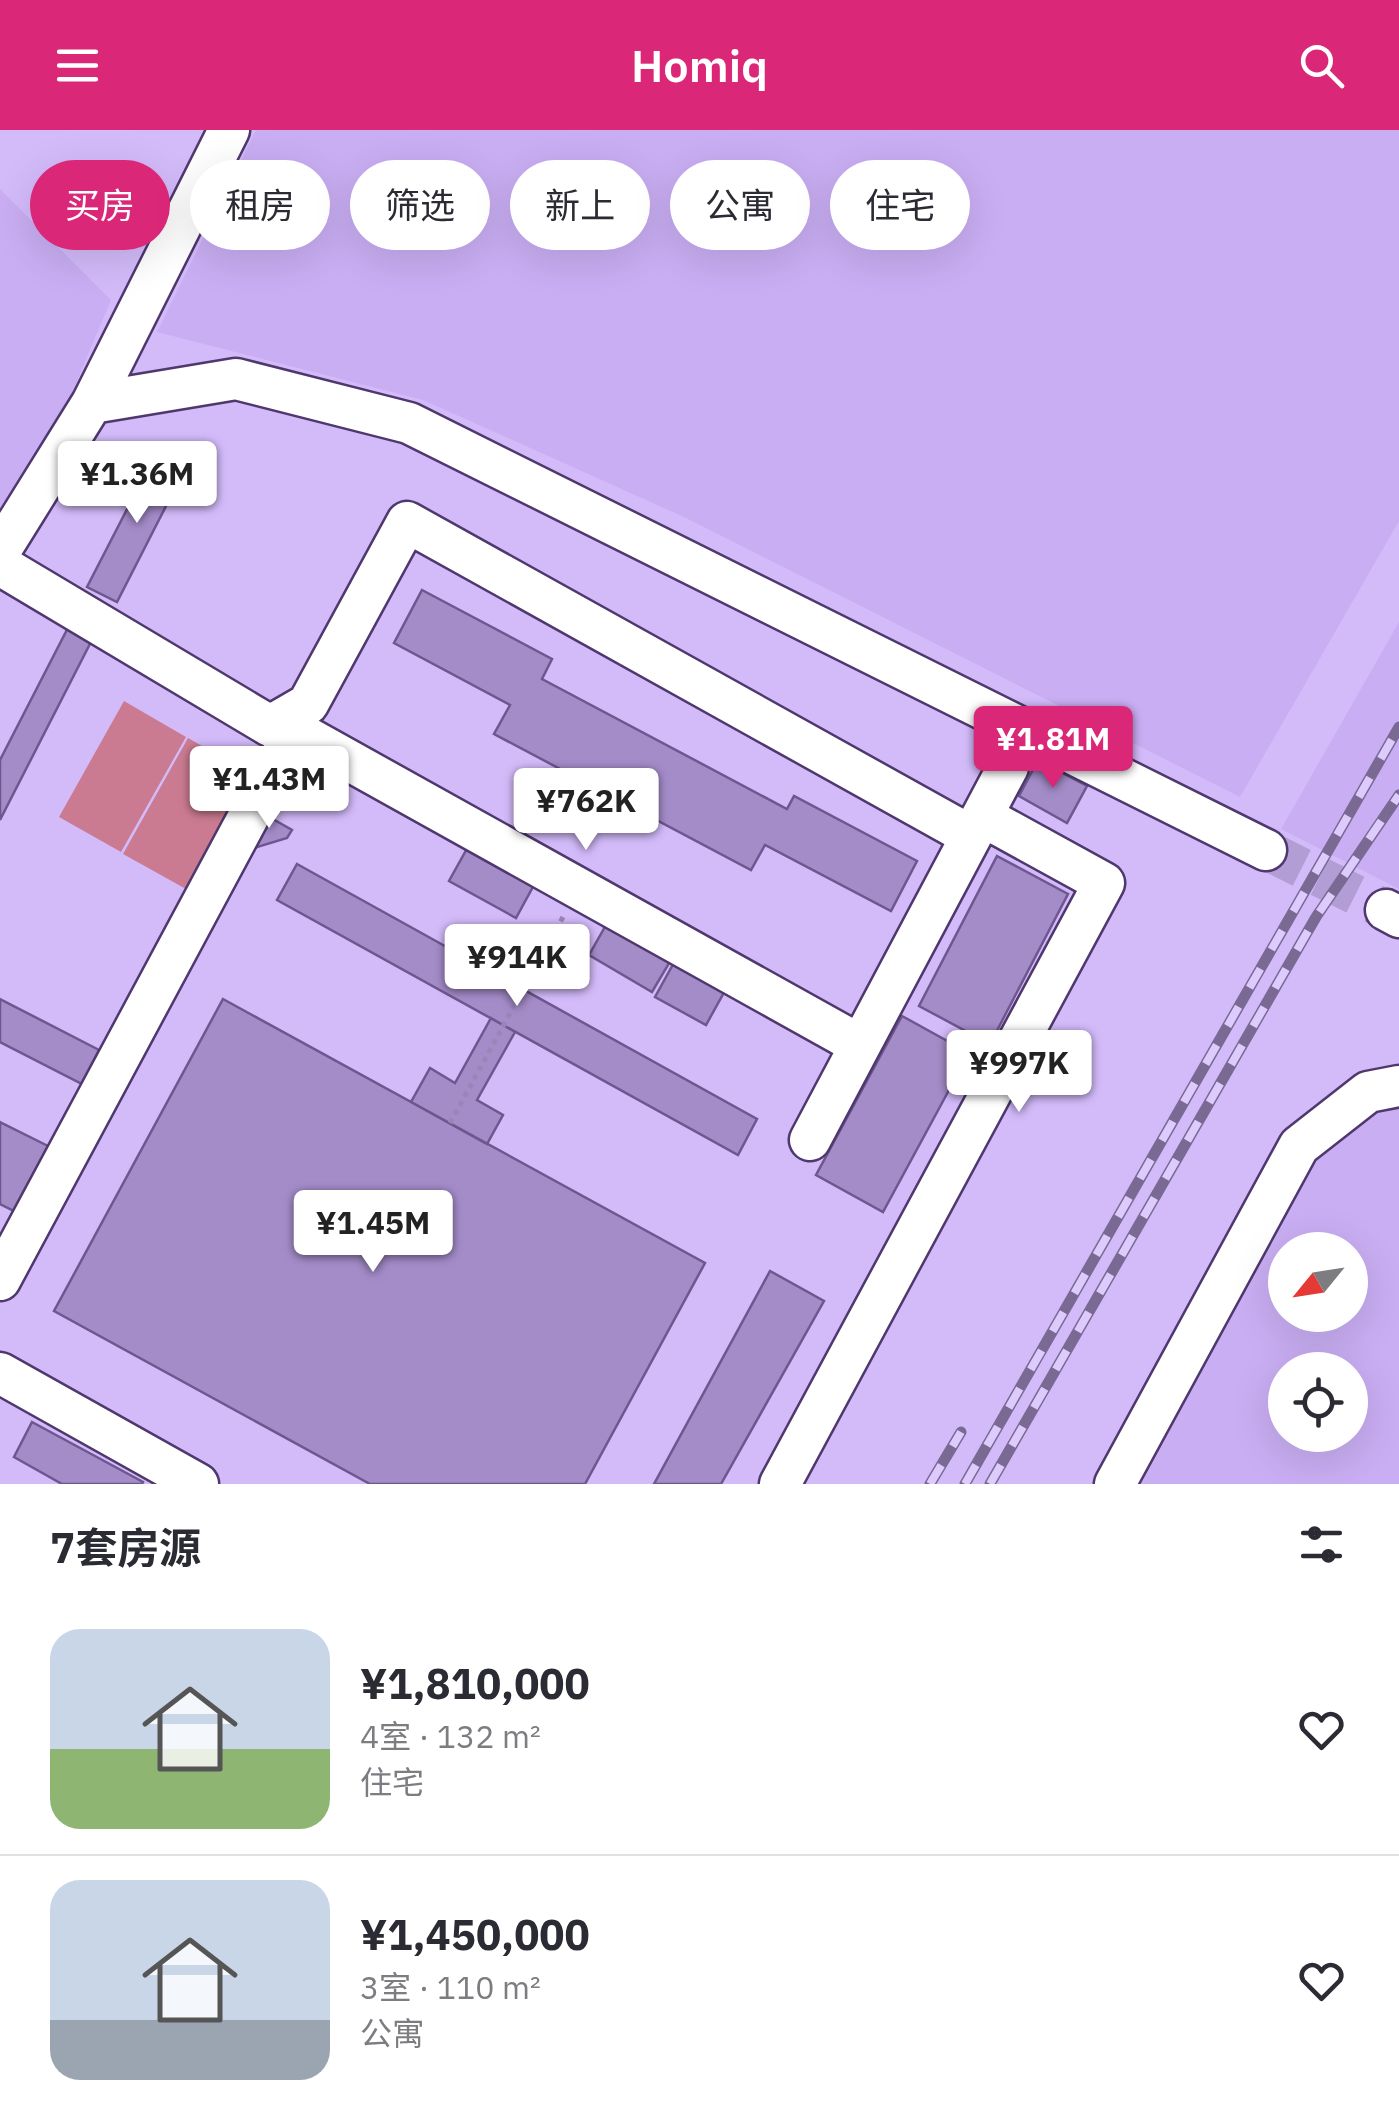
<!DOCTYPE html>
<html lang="zh">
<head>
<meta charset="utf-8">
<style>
	:root { --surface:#fff; --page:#f2f2f3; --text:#2b2b33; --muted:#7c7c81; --line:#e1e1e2; --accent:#db2777 }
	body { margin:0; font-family:"IBM Plex Sans","Noto Sans SC",sans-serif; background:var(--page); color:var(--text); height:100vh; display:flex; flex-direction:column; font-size:38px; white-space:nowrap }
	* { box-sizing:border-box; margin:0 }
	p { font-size:32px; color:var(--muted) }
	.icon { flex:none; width:55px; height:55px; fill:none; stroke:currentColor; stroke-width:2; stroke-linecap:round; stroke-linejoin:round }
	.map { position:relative; height:1354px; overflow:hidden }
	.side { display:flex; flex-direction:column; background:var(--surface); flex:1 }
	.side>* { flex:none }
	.top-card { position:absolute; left:30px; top:30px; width:1340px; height:90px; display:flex; gap:20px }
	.needle { width:65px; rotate:240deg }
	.controls { position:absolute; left:1268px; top:1102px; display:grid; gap:20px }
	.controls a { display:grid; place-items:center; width:100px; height:100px; border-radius:50%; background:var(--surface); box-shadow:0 10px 40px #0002; font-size:50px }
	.price { position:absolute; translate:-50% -85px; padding:0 22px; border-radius:10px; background:#fff; color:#222; font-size:32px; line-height:65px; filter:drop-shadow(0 2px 5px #0008) }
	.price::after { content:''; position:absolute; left:50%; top:60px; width:30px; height:22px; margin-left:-15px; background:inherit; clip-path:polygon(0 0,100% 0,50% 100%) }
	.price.active { background:var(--accent); color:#fff }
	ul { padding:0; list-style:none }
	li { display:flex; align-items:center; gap:30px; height:250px; padding:0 50px }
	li+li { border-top:2px solid var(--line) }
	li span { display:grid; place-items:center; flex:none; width:280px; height:200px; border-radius:30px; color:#555 }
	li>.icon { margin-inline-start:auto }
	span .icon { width:120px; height:120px; fill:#fffc; stroke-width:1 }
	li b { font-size:42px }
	h2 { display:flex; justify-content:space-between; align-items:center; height:120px; padding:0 50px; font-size:42px }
	.chip { padding:0 35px; border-radius:45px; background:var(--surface); box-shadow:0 10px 40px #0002; font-size:35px; line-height:90px }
	.chip.active { background:var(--accent); color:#fff }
	header { display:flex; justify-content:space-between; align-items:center; height:130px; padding:0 50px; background:var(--accent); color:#fff; font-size:45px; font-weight:600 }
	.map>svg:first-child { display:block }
	.built { fill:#c9aef3; fill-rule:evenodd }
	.green { fill:#cb7b91 }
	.building { fill:#a48cc9; stroke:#6e578f; stroke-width:2.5 }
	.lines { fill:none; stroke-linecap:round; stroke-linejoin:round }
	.minor-tunnel { stroke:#b29dd4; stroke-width:40; stroke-dasharray:40 20; stroke-linecap:butt }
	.minor-casing { stroke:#4f386d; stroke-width:45 }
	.path { stroke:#9986b7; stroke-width:5; stroke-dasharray:5 5; stroke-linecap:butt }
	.minor { stroke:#fff; stroke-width:40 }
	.rail-casing { stroke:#7a6993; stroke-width:11 }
	.rail { stroke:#decbfe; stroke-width:8; stroke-dasharray:22; stroke-linecap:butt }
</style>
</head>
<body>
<header><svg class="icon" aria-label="menu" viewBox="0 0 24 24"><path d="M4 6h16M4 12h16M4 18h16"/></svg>Homiq<svg class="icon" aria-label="search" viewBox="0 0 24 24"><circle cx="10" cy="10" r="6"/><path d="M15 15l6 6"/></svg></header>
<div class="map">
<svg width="1399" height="1354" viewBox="0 0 1399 1354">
	<rect width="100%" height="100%" fill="#d3bbfa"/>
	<path class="built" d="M 256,0 L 1399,0 L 1399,391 L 1240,667 L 684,387 L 423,270 L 157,202 Z
		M 0,59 L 111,170 L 69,270 L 0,382 Z
		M 1399,492 L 1399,759 L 1281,699 Z
		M 1399,972 L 1399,1354 L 1140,1354 L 1323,1020 L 1386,974 ZM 1285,1120 L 1350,1120 L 1350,1185 L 1285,1185 ZM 1285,1240 L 1350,1240 L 1350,1305 L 1285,1305 Z"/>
	<path class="green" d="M 124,571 L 186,607 L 121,722 L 59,687 Z
		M 188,608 L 251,644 L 186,759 L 123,724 Z"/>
	<path class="building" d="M 158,319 L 187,335 L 117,472 L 87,457 Z
		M 422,460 L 552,529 L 542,549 L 787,679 L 794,666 L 917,731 L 891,781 L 765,715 L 751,740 L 494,604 L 510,575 L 394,513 Z
		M 72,490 L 96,502 L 0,690 L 0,630 Z
		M 1038,630 L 1087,656 L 1067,693 L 1019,666 Z
		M 257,680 L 292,700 L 287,708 L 254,718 Z
		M 474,706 L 541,742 L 516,788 L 449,751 Z
		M 997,726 L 1068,764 L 990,914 L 919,876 Z
		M 297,734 L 757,989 L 738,1025 L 277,770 Z
		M 614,781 L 678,818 L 652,862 L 589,825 Z
		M 681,820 L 732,848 L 706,895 L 655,867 Z
		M 0,869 L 99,920 L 82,954 L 0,912 Z
		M 223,869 L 705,1133 L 585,1354 L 370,1354 L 54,1181 Z
		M 902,886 L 969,923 L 883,1082 L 816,1045 Z
		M 491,888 L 515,902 L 477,970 L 503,985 L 487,1014 L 411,972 L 430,938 L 455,953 Z
		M 0,992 L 48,1016 L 16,1082 L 0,1074 Z
		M 770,1141 L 824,1171 L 721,1354 L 654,1354 Z
		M 32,1292 L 143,1352 L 142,1354 L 62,1354 L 14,1327 Z"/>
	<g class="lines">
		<path class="minor-tunnel" d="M 1266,720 L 1386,780"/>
		<defs>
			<path id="minor" d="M 92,273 L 229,0
				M 0,421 L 92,273 L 236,249 L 409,293 L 1266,720
				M 0,435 L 270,596 L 308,574 L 407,392 L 971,706
				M 278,591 L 860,915
				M 1386,780 L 1399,787
				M 810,1010 L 1008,637
				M 0,1150 L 295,600
				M 0,1243 L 198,1354
				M 780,1354 L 1104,753 L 982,686
				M 1115,1354 L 1299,1016 L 1368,962 L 1399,956"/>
		</defs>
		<use href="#minor" class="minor-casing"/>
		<path class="path" d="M 450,993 L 563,787"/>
		<use href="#minor" class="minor"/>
		<defs>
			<path id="rail" d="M 930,1354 L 961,1302
				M 965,1354 L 1399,597
				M 990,1354 L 1316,787 L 1399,665"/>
		</defs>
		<use href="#rail" class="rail-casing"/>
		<use href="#rail" class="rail"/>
	</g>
</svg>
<div class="controls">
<a><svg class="needle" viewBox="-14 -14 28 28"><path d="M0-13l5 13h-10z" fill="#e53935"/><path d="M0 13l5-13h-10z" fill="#7c7c81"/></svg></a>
<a><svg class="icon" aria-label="locate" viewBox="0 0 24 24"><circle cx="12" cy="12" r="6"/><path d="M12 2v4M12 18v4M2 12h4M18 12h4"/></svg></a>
</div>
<b class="price" style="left:137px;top:396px">¥1.36M</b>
<b class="price active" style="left:1053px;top:661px">¥1.81M</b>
<b class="price" style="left:269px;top:701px">¥1.43M</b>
<b class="price" style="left:586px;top:723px">¥762K</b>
<b class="price" style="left:517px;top:879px">¥914K</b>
<b class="price" style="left:1019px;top:985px">¥997K</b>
<b class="price" style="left:373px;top:1145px">¥1.45M</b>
<div class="top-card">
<a class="chip active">买房</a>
<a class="chip">租房</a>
<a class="chip">筛选</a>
<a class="chip">新上</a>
<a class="chip">公寓</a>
<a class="chip">住宅</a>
</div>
</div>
<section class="side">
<h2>7套房源<svg class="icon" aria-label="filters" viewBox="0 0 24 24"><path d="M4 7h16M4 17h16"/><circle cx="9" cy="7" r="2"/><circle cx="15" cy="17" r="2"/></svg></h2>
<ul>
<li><span style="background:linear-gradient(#c9d6e8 60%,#8fb573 0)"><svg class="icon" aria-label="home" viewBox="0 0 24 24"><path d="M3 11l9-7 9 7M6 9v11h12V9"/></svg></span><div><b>¥1,810,000</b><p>4室 · 132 m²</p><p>住宅</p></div><svg class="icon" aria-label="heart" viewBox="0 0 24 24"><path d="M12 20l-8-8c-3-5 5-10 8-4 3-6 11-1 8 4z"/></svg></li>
<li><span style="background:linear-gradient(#c9d6e8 70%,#9aa5b1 0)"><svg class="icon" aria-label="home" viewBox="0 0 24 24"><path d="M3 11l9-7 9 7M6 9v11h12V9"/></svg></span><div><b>¥1,450,000</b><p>3室 · 110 m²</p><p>公寓</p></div><svg class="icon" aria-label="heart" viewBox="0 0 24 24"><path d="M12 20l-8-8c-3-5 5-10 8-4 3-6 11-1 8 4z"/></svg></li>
</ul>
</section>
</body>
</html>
